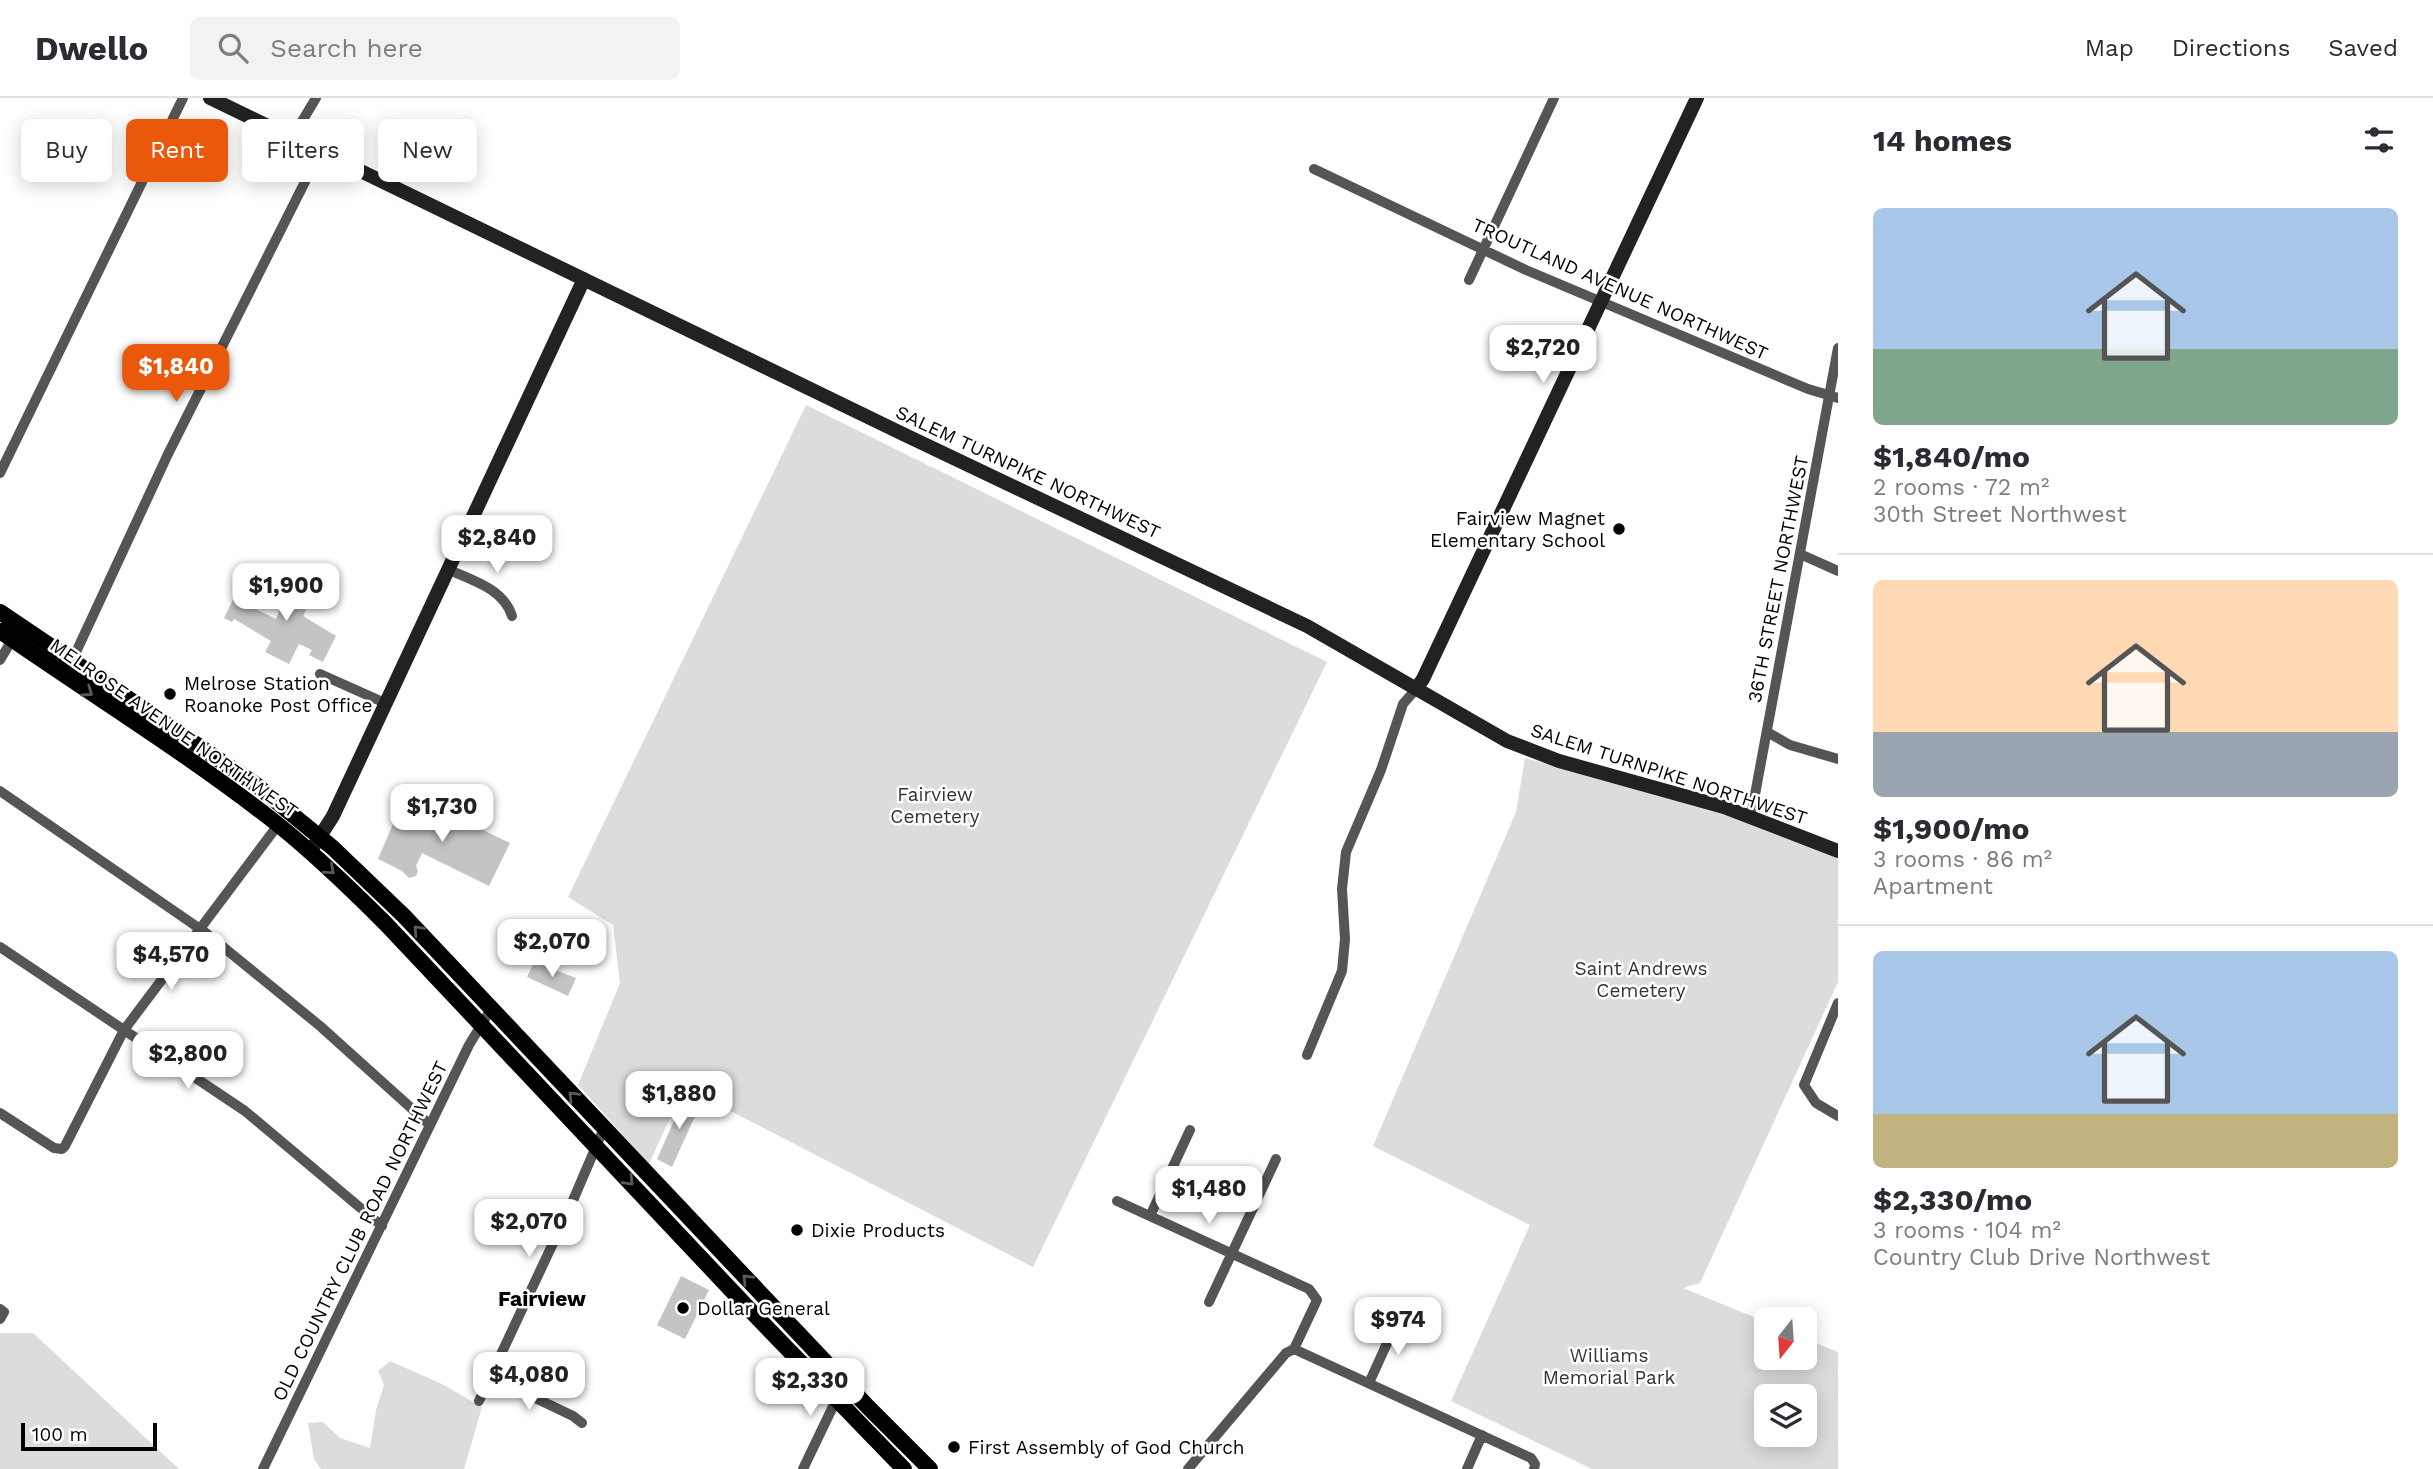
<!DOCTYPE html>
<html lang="en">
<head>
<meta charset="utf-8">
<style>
	:root { --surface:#fff; --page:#f2f2f3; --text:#2b2b33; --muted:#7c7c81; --line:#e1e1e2; --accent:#ea580c }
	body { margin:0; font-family:"Work Sans",sans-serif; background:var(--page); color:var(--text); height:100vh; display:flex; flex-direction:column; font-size:26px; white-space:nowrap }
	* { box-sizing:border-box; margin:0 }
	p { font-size:23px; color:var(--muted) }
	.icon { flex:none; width:38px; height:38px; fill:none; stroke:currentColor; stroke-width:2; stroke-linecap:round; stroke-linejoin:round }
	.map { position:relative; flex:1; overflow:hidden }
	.drawer { display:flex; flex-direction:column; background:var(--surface); width:595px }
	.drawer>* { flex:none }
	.top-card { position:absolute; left:21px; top:21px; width:665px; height:63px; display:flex; gap:14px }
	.needle { width:46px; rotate:197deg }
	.fabs { position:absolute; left:1754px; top:1209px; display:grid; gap:14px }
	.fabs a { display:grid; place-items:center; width:63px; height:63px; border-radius:10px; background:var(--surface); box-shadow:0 4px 18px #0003; font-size:35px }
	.scale { position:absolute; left:21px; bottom:18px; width:136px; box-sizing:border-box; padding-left:7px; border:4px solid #000; border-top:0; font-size:19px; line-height:24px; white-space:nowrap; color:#000; -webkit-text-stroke:5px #fff; paint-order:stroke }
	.price { position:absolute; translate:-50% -60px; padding:0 16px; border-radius:14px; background:#fff; color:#222; font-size:23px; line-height:46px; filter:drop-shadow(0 2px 4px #0008) }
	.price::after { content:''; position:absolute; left:50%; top:42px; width:21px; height:16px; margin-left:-10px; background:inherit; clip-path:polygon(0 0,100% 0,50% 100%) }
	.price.current { background:var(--accent); color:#fff }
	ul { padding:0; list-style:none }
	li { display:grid; align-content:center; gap:14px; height:371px; padding:0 35px }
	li+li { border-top:2px solid var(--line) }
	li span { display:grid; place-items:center; height:217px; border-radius:10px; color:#555 }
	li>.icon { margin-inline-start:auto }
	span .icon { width:126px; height:126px; fill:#fffc; stroke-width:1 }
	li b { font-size:30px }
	h2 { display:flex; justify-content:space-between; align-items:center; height:84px; padding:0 35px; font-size:30px }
	.tag { padding:0 24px; border-radius:10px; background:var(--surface); box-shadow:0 4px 18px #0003; font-size:24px; line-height:63px }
	.tag.current { background:var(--accent); color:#fff }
	header { display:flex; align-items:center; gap:42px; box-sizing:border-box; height:98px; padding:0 35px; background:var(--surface); border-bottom:2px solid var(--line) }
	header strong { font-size:33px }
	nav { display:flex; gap:38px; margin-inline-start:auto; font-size:24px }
	.search { width:490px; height:63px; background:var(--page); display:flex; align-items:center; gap:18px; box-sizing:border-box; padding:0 24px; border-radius:10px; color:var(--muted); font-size:26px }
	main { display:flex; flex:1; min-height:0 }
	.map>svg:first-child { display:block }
	.green { fill:#dcdcdc; fill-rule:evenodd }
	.building { fill:#c4c4c4 }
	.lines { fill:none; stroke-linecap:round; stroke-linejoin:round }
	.street { stroke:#555; stroke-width:10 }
	.secondary { stroke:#222; stroke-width:14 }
	.primary { stroke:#000; stroke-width:16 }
	.oneway { stroke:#595959 }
	.poi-dot { fill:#000; stroke:#fff; stroke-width:2.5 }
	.labels { text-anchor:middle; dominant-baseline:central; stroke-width:5; stroke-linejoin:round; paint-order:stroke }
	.street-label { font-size:19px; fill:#000; stroke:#fff }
	.poi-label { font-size:19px; fill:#000; stroke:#fff; text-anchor:start }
	.park-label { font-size:19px; fill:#333; stroke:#fff }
	.neighbourhood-label { font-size:21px; font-weight:bold; fill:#000; stroke:#fff }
</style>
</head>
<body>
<header>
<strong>Dwello</strong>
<div class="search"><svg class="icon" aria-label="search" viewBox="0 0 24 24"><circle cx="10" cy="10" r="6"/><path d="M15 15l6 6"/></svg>Search here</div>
<nav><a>Map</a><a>Directions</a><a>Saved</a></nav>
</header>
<main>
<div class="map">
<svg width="1838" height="1371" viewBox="0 0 1838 1371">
	<rect width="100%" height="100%" fill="#fff"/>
	<path class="green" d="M 806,307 L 1327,564 L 1033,1169 L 684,989 L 649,1066 L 578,987 L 620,885 L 613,827 L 568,799 Z
		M 1525,660 L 1714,712 L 1838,759 L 1838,884 L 1700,1185 L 1683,1190 L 1766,1224 L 1766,1260 L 1804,1260 L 1804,1240 L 1838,1254 L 1838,1371 L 1592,1371 L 1451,1303 L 1530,1127 L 1373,1048 L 1516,714 ZM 1766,1298 L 1804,1298 L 1804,1337 L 1766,1337 Z
		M 0,1235 L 33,1235 L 179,1371 L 0,1371 Z
		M 390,1263 L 442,1286 L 482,1309 L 464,1371 L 321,1371 L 314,1361 L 308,1325 L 323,1324 L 340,1340 L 370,1350 L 376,1312 L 384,1287 L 378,1273 Z"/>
	<path class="building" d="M 295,478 L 304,483 L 306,480 L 315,484 L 313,487 L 317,489 L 303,518 L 336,538 L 323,564 L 309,557 L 312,552 L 299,546 L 289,566 L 265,554 L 271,543 L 234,521 L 232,524 L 224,520 L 238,492 L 249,498 L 245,506 L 276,521 Z
		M 401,707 L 425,719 L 431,707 L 510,745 L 489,788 L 422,755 L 416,768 L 418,773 L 416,778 L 409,780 L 402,773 L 378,761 Z
		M 534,864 L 576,880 L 568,898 L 527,879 Z
		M 685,998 L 701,1005 L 672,1069 L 657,1061 Z
		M 681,1178 L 709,1192 L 685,1241 L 657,1227 Z"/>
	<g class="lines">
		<path class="street" d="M 292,40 L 316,0
			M 1314,71 L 1526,172 L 1808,291 L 1838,300
			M 1469,182 L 1554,0
			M 0,375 L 183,0
			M 1800,456 L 1838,473
			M 447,471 C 471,482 503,490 512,518
			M 0,562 L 15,537
			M 60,575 L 77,552 L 168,356 L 320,54
			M 320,576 L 385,605
			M 1767,634 L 1790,647 L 1838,661
			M 0,693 L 206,835 L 320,928 L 430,1027
			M 1751,718 L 1838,250
			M 0,849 L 245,1013 L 382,1128
			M 1838,905 L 1804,987 L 1816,1005 L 1838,1018
			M 1307,957 L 1342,873 L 1345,841 L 1342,791 L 1346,754 L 1381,672 L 1403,606 L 1416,591
			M 0,1015 L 54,1050 L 62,1051 L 65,1048 L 124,932 L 278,727
			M 1117,1103 L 1309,1191 L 1317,1202 L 1294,1251 L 1286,1255 L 1188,1371
			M 1150,1118 L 1190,1032
			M 1209,1204 L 1276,1061
			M 0,1211 L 4,1214 L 0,1221
			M 1294,1251 L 1531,1360 L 1535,1366 L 1534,1371
			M 491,1279 L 573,1318 L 582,1325
			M 1369,1285 L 1398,1221
			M 479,1303 L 571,1107 L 604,1030
			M 263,1371 L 469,947 L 491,911
			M 803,1371 L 838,1298
			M 1467,1371 L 1482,1337"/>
		<path class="secondary" d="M 210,0 L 903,336 L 1307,528 L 1507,643 L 1559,663 L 1724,709 L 1838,753
			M 1416,591 L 1423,581 L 1697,0
			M 310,754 L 333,718 L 584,181"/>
		<path class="primary" d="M 0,514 L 255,686 L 333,750 L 404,818 L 868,1309 L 930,1371
			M 0,533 C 92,597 188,656 276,725 C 315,756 351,791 386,826 L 750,1212 L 904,1371"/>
	</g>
	<defs><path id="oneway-chevron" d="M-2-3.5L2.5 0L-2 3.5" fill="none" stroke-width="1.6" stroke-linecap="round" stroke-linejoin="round" transform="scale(1.75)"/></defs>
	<g class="oneway">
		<use href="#oneway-chevron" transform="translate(88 594) rotate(35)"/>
		<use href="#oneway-chevron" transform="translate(330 772) rotate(42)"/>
		<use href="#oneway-chevron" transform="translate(418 832) rotate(-133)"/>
		<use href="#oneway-chevron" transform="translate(573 998) rotate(-134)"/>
		<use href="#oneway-chevron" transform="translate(629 1083) rotate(47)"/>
		<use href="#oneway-chevron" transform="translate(747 1181) rotate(-133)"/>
	</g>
	<g class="poi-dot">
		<circle cx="1619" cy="431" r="7"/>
		<circle cx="170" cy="596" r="7"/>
		<circle cx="797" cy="1132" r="7"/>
		<circle cx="683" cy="1210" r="7"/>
		<circle cx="954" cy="1349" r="7"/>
	</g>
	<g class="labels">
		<g class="street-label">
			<text transform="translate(1620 191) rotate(24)">TROUTLAND AVENUE NORTHWEST</text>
			<text transform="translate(1028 374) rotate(25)">SALEM TURNPIKE NORTHWEST</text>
			<text transform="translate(1778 481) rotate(-79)">36TH STREET NORTHWEST</text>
			<text transform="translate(174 630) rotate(35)">MELROSE AVENUE NORTHWEST</text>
			<text transform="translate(1669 676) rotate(18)">SALEM TURNPIKE NORTHWEST</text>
			<text transform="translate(360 1133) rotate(-64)">OLD COUNTRY CLUB ROAD NORTHWEST</text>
		</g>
		<g class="poi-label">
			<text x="1605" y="420" text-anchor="end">Fairview Magnet<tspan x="1605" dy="22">Elementary School</tspan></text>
			<text x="184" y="585">Melrose Station<tspan x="184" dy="22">Roanoke Post Office</tspan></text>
			<text x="811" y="1132">Dixie Products</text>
			<text x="697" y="1210">Dollar General</text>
			<text x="968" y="1349">First Assembly of God Church</text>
		</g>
		<g class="park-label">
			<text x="935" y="696">Fairview<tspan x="935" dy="22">Cemetery</tspan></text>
			<text x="1641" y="870">Saint Andrews<tspan x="1641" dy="22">Cemetery</tspan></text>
			<text x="1609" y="1257">Williams<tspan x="1609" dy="22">Memorial Park</tspan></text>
		</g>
		<g class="neighbourhood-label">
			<text x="542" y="1200">Fairview</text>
		</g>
	</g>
</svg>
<div class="fabs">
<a><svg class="needle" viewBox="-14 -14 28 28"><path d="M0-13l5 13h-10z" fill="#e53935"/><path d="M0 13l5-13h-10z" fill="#7c7c81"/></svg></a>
<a><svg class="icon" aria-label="layers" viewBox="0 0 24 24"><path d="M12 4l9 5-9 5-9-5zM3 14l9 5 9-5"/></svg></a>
</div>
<div class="scale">100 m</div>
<b class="price" style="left:1543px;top:287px">$2,720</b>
<b class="price current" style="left:176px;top:306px">$1,840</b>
<b class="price" style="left:497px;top:477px">$2,840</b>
<b class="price" style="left:286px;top:525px">$1,900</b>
<b class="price" style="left:442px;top:746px">$1,730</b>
<b class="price" style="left:552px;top:881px">$2,070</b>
<b class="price" style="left:171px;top:894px">$4,570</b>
<b class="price" style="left:188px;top:993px">$2,800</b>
<b class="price" style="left:679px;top:1033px">$1,880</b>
<b class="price" style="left:1209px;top:1128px">$1,480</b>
<b class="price" style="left:529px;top:1161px">$2,070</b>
<b class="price" style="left:1398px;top:1259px">$974</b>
<b class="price" style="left:529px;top:1314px">$4,080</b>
<b class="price" style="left:810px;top:1320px">$2,330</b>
<div class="top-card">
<a class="tag">Buy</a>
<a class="tag current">Rent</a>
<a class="tag">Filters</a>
<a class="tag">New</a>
</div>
</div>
<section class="drawer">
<h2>14 homes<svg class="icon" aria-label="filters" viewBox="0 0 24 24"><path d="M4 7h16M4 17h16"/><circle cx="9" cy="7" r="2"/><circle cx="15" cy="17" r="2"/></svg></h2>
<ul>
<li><span style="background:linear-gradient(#a9c7e8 65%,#7fa58c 0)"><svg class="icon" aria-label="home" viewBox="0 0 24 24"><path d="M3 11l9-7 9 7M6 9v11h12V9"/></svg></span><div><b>$1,840/mo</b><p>2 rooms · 72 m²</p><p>30th Street Northwest</p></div></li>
<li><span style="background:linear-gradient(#ffd9b3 70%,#9aa5b1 0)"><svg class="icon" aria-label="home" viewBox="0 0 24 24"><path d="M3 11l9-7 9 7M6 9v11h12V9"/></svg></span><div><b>$1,900/mo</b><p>3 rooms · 86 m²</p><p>Apartment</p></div></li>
<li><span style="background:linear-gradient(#a9c7e8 75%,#c2b280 0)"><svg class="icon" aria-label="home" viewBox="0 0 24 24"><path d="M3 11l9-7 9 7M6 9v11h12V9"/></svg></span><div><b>$2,330/mo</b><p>3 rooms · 104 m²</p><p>Country Club Drive Northwest</p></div></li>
</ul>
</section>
</main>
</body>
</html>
